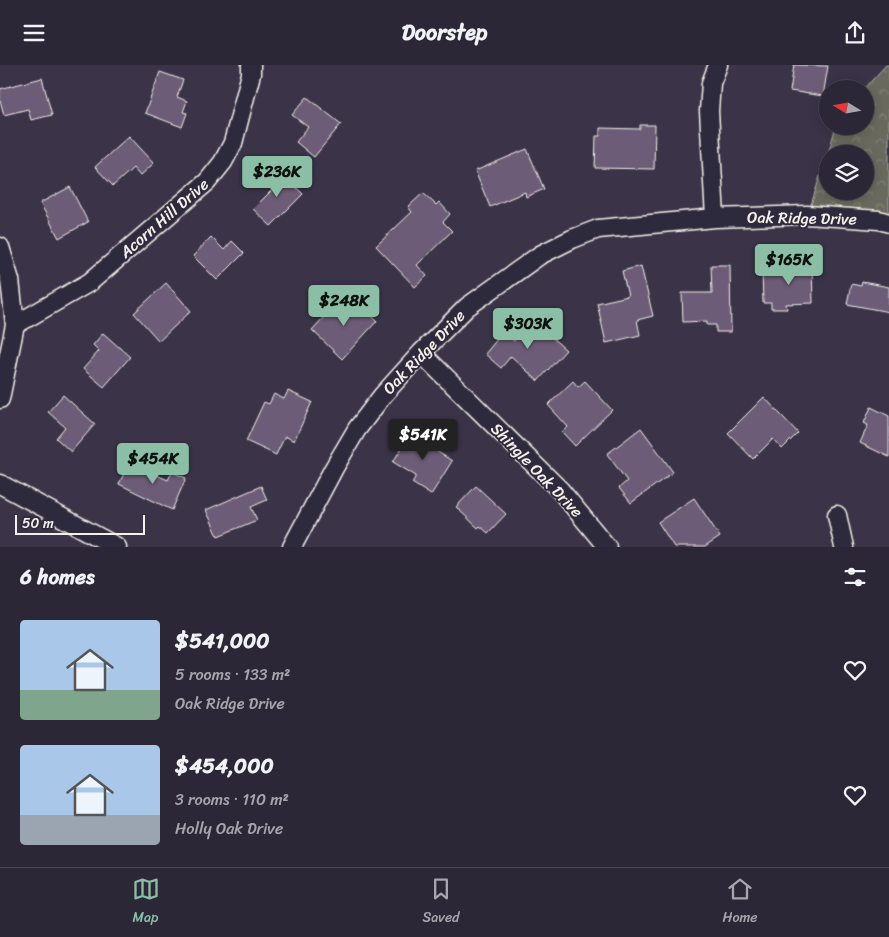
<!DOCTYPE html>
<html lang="en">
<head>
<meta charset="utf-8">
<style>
	:root { --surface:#2c2737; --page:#342f3f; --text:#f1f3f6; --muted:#a6a5ad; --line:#484452; --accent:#8abfa5 }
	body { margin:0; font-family:Sriracha,sans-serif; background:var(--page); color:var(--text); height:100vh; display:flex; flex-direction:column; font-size:19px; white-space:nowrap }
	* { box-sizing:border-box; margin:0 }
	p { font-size:16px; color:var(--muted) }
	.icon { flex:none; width:28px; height:28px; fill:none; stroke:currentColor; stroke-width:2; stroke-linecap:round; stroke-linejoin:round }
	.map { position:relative; height:482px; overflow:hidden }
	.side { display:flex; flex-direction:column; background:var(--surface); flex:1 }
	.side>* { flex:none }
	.needle { width:32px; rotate:281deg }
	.controls { position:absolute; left:819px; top:15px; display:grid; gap:10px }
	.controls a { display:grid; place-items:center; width:55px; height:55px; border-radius:50%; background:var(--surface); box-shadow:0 2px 12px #0003,0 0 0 1px var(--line); font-size:25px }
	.scale { position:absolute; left:15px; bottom:12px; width:130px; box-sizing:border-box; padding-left:5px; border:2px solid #f4f1e8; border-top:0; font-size:14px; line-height:18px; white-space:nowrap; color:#f4f1e8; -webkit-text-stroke:4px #2f2a3d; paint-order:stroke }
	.price { position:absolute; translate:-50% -42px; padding:0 11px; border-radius:5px; background:var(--accent); color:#111; font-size:16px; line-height:32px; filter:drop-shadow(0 1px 2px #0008) }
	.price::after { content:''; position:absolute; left:50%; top:30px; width:15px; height:11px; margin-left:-8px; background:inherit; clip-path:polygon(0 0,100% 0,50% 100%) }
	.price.on { background:#222; color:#fff }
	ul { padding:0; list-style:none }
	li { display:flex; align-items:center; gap:15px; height:125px; padding:0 20px }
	li span { display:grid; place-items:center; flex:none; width:140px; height:100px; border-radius:5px; color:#555 }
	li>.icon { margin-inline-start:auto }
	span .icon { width:60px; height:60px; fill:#fffc; stroke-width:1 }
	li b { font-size:21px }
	h2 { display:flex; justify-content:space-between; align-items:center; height:60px; padding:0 20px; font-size:21px }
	header { display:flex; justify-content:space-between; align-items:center; height:65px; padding:0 20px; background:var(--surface); font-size:22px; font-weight:700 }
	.dock { display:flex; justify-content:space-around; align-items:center; height:70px; border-top:1px solid var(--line); background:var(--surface); font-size:14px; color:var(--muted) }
	.dock a { display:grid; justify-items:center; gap:2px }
	.dock .on { color:var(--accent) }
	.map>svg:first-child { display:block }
	.forest { fill:url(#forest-crowns); stroke:#aeaea2 }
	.building { fill:#6d5c77; stroke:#f4f1e8 }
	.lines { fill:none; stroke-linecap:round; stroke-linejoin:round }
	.minor-casing { stroke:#f4f1e8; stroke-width:21 }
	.minor { stroke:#2f2a3d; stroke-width:18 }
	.labels { text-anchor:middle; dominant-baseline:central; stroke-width:4; stroke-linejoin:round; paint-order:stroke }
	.street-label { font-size:16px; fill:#f4f1e8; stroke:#2f2a3d }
</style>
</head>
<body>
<header><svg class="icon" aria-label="menu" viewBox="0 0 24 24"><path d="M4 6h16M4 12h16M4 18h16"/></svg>Doorstep<svg class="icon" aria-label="share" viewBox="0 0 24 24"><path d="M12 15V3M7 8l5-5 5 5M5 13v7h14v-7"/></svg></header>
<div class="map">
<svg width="889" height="482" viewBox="0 0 889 482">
	<defs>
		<pattern id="forest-crowns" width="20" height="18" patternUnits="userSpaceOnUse" patternTransform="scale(1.25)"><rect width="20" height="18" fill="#696b5d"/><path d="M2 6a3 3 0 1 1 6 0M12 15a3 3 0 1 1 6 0" fill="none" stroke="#7f8174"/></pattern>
	</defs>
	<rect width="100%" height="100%" fill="#3b3449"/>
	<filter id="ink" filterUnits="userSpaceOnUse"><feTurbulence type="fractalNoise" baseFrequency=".02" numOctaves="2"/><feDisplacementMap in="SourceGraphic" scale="10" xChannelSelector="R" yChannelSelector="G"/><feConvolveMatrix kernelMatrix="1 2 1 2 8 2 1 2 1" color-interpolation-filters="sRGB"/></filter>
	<g filter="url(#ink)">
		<path class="forest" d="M 886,0 L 889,0 L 889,155 L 809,146 L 827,89 L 828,126 L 865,126 L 865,89 L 828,89 L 836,61 L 865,61 L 864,24 Z"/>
		<path class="building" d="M 794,0 L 828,1 L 823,31 L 790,26 Z
			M 160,7 L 183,15 L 177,32 L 187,36 L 183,47 L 187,48 L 182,62 L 145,48 Z
			M 42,13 L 52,50 L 31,55 L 28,44 L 4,50 L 0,35 L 0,24 Z
			M 307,32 L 341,59 L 314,92 L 296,77 L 308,62 L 292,50 Z
			M 640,60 L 655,60 L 654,104 L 595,103 L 596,71 L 600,71 L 600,63 L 640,64 Z
			M 129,71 L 154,98 L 140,111 L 133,103 L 113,121 L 95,102 Z
			M 527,84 L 544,124 L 526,132 L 525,127 L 490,142 L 475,106 Z
			M 276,103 L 303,129 L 271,161 L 253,144 L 272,125 L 263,116 Z
			M 70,122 L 88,157 L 59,173 L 40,138 Z
			M 423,128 L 436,140 L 439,137 L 450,149 L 443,157 L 452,166 L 417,200 L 427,211 L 415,222 L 376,181 L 412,147 L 408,142 Z
			M 211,172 L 224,185 L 232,176 L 244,188 L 217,215 L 193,191 Z
			M 791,197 L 812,197 L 813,238 L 786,239 L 787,244 L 771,244 L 771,238 L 763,238 L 762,206 L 791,206 Z
			M 711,200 L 730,200 L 731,267 L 716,267 L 716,260 L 707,260 L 707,256 L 683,257 L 682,228 L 712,228 Z
			M 641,201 L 653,251 L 637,255 L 640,270 L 606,278 L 597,238 L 628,231 L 622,206 Z
			M 862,217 L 889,222 L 889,247 L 847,239 L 851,219 L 861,221 Z
			M 166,218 L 191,246 L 159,276 L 134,248 Z
			M 354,234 L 377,256 L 342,294 L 312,265 L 338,237 L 345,243 Z
			M 532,255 L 566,285 L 538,316 L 511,291 L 501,303 L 485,289 L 503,267 L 514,276 Z
			M 103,268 L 130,292 L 104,322 L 83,304 L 99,286 L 93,280 Z
			M 573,316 L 578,322 L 585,316 L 612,345 L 575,381 L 562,367 L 568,362 L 548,340 Z
			M 288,326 L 312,337 L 294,376 L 285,371 L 276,390 L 246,376 L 264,337 L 269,339 L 274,329 L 284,334 Z
			M 63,330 L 95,359 L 71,387 L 56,373 L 65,362 L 48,347 Z
			M 764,332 L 798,368 L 782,384 L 773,374 L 753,394 L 728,368 Z
			M 871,342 L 889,351 L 889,392 L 860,378 L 868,360 L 864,358 Z
			M 416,360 L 433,371 L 427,380 L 452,396 L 431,430 L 412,418 L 416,411 L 393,397 Z
			M 641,363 L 673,407 L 631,438 L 619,423 L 627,416 L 607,389 Z
			M 129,398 L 168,415 L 172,407 L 186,413 L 172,445 L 119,419 Z
			M 261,421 L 267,435 L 251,442 L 257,455 L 218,471 L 206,445 Z
			M 476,421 L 506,449 L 488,468 L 480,461 L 478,463 L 456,442 Z
			M 694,433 L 720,472 L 705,482 L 674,482 L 658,457 Z"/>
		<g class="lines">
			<defs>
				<path id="minor" d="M 715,153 L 709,46 L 711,18 L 718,0
					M 0,182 L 10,215 L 15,260 L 0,334
					M 15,260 L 90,217 L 207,117 L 223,97 L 233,78 L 251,9 L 251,0
					M 421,288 L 560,425 L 607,482
					M 0,419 L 117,482
					M 837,450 L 844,482
					M 292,482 L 334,403 L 357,364 L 383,330 L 421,288 L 467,242 L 540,190 L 572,174 L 598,164 L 715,153 L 807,150 L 879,155 L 889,158"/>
			</defs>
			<use href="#minor" class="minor-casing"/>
			<use href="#minor" class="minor"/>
		</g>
	</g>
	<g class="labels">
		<g class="street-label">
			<text transform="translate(164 153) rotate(-41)">Acorn Hill Drive</text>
			<text transform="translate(802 153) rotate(1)">Oak Ridge Drive</text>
			<text transform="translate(424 287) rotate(-46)">Oak Ridge Drive</text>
			<text transform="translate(537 405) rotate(46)">Shingle Oak Drive</text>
		</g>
	</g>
</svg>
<div class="controls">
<a><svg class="needle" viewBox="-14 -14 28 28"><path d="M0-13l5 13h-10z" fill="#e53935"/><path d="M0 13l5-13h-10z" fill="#a6a5ad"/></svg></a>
<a><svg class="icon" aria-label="layers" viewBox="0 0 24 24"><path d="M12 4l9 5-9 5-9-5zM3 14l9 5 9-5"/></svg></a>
</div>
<div class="scale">50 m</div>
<b class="price" style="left:277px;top:133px">$236K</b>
<b class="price" style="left:789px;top:221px">$165K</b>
<b class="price" style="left:344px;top:262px">$248K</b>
<b class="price" style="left:528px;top:285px">$303K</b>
<b class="price on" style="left:423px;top:396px">$541K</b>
<b class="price" style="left:153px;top:420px">$454K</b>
</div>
<section class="side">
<h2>6 homes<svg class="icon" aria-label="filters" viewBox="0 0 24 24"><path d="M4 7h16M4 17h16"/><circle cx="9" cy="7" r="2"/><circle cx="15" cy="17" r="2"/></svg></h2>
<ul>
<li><span style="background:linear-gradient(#a9c7e8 70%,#7fa58c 0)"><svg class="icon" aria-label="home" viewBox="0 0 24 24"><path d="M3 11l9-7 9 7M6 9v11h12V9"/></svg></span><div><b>$541,000</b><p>5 rooms · 133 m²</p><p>Oak Ridge Drive</p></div><svg class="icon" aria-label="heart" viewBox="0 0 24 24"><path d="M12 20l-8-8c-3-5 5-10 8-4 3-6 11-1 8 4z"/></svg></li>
<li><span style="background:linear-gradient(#a9c7e8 70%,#9aa5b1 0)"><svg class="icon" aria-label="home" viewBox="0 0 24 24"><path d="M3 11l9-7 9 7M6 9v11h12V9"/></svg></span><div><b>$454,000</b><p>3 rooms · 110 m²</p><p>Holly Oak Drive</p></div><svg class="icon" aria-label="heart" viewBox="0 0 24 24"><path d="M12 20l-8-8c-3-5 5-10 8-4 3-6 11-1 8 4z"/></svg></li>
</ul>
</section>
<nav class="dock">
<a class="on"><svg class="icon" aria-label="map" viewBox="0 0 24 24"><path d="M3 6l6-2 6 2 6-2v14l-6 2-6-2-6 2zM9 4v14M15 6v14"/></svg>Map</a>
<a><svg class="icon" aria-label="saved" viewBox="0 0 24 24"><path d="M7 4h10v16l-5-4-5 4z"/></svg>Saved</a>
<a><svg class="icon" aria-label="home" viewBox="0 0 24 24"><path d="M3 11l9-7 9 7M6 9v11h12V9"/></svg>Home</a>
</nav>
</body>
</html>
